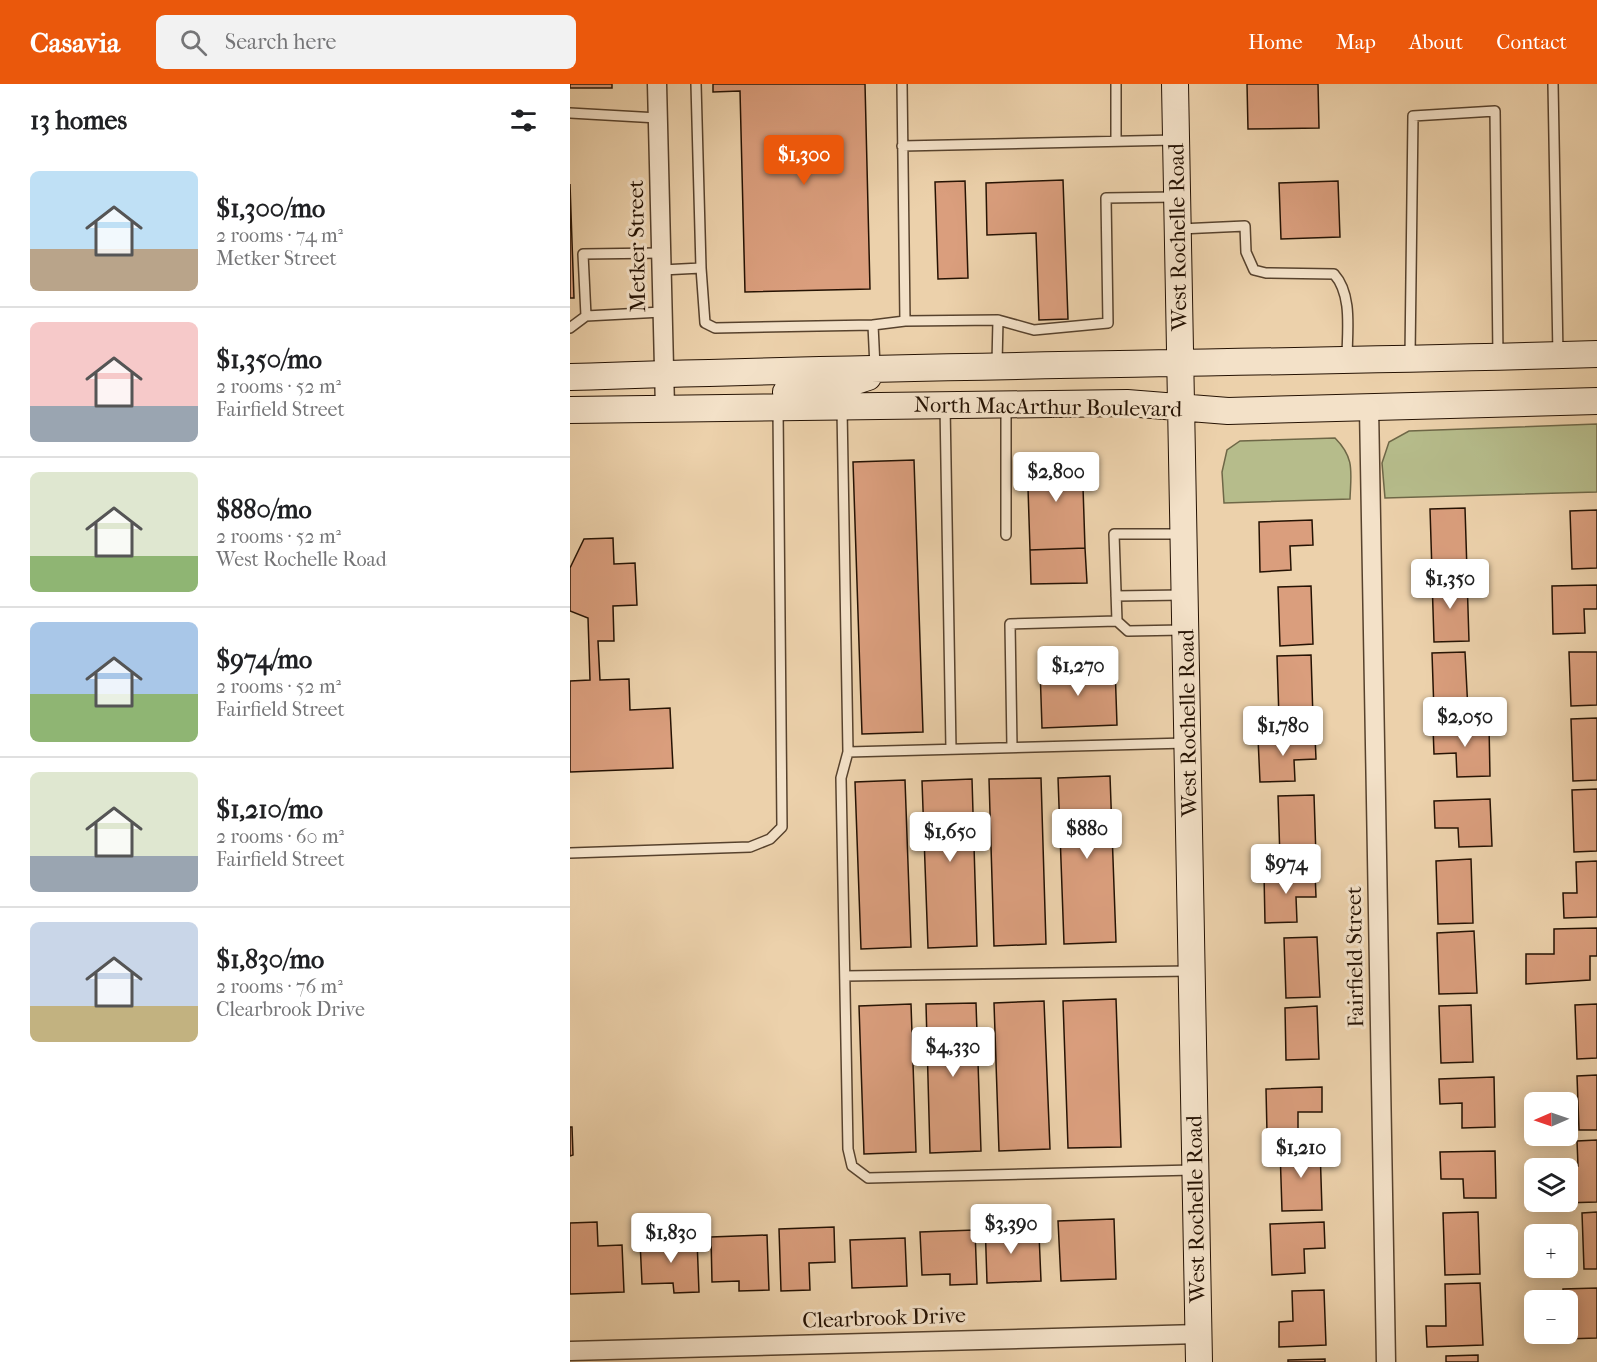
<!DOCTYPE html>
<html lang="en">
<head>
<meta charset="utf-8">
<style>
	:root { --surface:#fff; --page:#f2f2f2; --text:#202124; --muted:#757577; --line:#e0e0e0; --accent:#ea580c }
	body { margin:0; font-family:"IM FELL French Canon",serif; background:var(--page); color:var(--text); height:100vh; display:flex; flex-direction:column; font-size:22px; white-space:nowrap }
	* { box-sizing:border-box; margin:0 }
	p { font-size:20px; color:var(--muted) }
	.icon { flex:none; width:33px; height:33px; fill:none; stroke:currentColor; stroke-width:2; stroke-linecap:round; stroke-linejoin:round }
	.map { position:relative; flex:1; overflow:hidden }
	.side { display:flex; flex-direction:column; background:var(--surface); width:570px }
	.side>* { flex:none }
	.needle { width:39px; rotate:268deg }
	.tools { position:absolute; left:954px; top:1008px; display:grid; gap:12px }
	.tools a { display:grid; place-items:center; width:54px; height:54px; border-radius:9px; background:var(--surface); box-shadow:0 3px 15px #0003; font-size:30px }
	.price { position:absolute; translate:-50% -51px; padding:0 14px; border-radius:6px; background:#fff; color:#222; font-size:20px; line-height:39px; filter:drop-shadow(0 2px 3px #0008) }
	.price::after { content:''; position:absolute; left:50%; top:36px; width:18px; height:14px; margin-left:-9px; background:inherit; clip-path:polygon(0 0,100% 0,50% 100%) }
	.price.selected { background:var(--accent); color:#fff }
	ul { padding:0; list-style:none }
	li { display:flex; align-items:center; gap:18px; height:150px; padding:0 30px }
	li+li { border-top:2px solid var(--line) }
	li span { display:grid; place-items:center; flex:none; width:168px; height:120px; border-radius:9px; color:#555 }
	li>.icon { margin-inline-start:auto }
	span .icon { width:72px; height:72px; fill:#fffc; stroke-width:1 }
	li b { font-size:26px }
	h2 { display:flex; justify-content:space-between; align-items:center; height:72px; padding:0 30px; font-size:26px }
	header { display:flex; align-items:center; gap:36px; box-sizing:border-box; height:84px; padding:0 30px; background:var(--accent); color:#fff }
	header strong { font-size:28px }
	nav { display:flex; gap:33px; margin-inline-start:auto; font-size:21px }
	.search { width:420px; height:54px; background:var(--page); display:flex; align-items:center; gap:15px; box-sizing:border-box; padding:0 21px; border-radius:9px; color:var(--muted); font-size:22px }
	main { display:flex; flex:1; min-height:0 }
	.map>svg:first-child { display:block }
	.green { fill:#b6bc8b; stroke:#6e6747; stroke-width:1.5 }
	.building { fill:#da9e7d; stroke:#251203; stroke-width:1.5 }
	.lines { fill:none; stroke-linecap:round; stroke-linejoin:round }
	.service-casing { stroke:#57422d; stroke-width:12 }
	.minor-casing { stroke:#57422d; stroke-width:21 }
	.secondary-casing { stroke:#251203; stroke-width:28 }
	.service { stroke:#f3e1c8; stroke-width:9 }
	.minor { stroke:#f3e1c8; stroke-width:18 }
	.secondary { stroke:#f3e1c8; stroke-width:26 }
	.labels { text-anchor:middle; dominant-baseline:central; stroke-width:6; stroke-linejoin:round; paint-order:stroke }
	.street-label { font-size:22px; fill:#251203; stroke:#f3e1c8 }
</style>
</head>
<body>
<header>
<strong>Casavia</strong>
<div class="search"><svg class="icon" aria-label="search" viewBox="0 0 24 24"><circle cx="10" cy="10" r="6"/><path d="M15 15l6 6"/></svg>Search here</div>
<nav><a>Home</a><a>Map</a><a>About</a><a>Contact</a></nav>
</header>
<main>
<section class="side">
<h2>13 homes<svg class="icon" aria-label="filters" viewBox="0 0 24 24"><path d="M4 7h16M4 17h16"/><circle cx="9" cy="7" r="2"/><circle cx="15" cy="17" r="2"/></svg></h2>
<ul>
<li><span style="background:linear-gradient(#bfe0f5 65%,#b9a48a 0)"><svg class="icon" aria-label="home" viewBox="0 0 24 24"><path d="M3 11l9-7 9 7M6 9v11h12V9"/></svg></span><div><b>$1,300/mo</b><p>2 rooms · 74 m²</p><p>Metker Street</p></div></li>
<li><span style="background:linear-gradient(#f6c9c9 70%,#9aa5b1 0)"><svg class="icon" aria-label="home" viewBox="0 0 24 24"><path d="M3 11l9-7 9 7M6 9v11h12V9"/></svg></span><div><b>$1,350/mo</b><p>2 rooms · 52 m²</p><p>Fairfield Street</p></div></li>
<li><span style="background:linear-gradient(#dfe7d0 70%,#8fb573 0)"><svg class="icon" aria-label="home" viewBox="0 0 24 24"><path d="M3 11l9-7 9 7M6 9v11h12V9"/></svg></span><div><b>$880/mo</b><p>2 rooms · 52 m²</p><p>West Rochelle Road</p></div></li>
<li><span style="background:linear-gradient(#a9c7e8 60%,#8fb573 0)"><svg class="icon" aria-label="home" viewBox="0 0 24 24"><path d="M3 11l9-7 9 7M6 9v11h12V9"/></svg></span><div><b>$974/mo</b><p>2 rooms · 52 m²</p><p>Fairfield Street</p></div></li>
<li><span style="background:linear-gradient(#dfe7d0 70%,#9aa5b1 0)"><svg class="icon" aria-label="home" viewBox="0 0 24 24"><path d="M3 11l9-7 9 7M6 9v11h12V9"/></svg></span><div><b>$1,210/mo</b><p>2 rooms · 60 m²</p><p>Fairfield Street</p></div></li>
<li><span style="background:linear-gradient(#c9d6e8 70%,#c2b280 0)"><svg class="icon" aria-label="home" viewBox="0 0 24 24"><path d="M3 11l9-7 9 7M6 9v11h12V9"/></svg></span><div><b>$1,830/mo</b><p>2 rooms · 76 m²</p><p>Clearbrook Drive</p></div></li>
</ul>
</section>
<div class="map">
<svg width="1027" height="1278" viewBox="0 0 1027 1278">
	<rect width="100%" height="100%" fill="#ecd1ab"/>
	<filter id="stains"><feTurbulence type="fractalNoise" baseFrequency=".00333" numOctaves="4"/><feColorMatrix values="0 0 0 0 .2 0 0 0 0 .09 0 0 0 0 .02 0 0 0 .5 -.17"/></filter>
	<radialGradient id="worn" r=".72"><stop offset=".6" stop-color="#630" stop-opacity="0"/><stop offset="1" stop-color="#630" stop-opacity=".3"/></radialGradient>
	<path class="green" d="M 1027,340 L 1027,408 L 815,414 L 812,379 L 819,358 L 839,347 Z
		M 765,354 C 785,374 781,388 780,415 L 654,419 L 652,388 L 657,366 L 670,357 Z"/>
	<path class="building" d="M 0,0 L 42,0 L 42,4 L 0,4 Z
		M 143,0 L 295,0 L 300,205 L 175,208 L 170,7 L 143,8 Z
		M 677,0 L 748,0 L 749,44 L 678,45 Z
		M 493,96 L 498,235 L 469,236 L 466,149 L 417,151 L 416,99 Z
		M 395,97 L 398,194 L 368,195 L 365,98 Z
		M 768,97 L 770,153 L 711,155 L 709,99 Z
		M 0,100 L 4,214 L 0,214 Z
		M 512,372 L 515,464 L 460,466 L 457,373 Z
		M 344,376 L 353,648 L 292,650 L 283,378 Z
		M 895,424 L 897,487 L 862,488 L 860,425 Z
		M 1027,426 L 1027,484 L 1002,485 L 1000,427 Z
		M 742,436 L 743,461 L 720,462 L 721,486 L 690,488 L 689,438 Z
		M 43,454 L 44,480 L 65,479 L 67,521 L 43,522 L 44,557 L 28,557 L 30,596 L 59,595 L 60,626 L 100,624 L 103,684 L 0,688 L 0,597 L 20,596 L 18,534 L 0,527 L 0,484 L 14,455 Z
		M 515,464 L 517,499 L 461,500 L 460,466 Z
		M 897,493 L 899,557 L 864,558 L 862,494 Z
		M 1027,501 L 1027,525 L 1014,525 L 1015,549 L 983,550 L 982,502 Z
		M 741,502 L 743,560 L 710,562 L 708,503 Z
		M 895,568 L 898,627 L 864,628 L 862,569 Z
		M 999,568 L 1027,568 L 1027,621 L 1001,622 Z
		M 741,571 L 743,634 L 709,635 L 707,572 Z
		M 545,582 L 547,641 L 472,644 L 470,584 Z
		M 1027,634 L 1027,696 L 1003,697 L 1001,635 Z
		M 919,641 L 920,692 L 887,693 L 886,669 L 864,670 L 863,643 Z
		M 745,652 L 746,675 L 724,676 L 725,697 L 690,698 L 688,654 Z
		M 540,692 L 546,858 L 494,860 L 488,694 Z
		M 471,694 L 476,860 L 424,862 L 419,695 Z
		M 402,695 L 407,862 L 358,864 L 352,697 Z
		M 335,696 L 341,863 L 291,865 L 285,698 Z
		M 1027,705 L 1027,767 L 1004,768 L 1002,706 Z
		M 744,711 L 746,773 L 710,775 L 708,712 Z
		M 920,715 L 922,762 L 889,763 L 888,744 L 865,744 L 864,717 Z
		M 901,775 L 903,839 L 868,840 L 866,777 Z
		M 1027,777 L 1027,833 L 994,834 L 993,809 L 1007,809 L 1006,778 Z
		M 745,788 L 746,813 L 726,813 L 727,838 L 695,839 L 694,790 Z
		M 1027,844 L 1027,872 L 1020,872 L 1020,896 L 956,900 L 956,870 L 984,870 L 984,845 Z
		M 904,847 L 907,909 L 869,910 L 867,849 Z
		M 747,853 L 750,913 L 716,914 L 714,854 Z
		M 546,915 L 551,1063 L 498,1064 L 493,917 Z
		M 474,917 L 480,1065 L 429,1067 L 424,919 Z
		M 406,919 L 411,1067 L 360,1069 L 356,920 Z
		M 341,920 L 346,1068 L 294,1070 L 289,922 Z
		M 1027,920 L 1027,974 L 1007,975 L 1005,921 Z
		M 901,921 L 903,978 L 871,979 L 869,922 Z
		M 747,922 L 749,975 L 716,976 L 715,924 Z
		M 1027,991 L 1027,1046 L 1009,1046 L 1007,992 Z
		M 924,993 L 925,1043 L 892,1044 L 892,1019 L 870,1020 L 869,995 Z
		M 752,1003 L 752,1028 L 728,1028 L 728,1048 L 697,1049 L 696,1005 Z
		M 0,1043 L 2,1043 L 3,1071 L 0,1072 Z
		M 1027,1056 L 1027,1118 L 993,1119 L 998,1118 L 998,1084 L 991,1082 L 1008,1082 L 1007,1057 Z
		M 750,1063 L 752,1126 L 712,1127 L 710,1065 Z
		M 925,1067 L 926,1114 L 894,1114 L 893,1095 L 871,1095 L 870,1068 Z
		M 908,1128 L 910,1190 L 875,1191 L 873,1129 Z
		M 1027,1128 L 1027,1185 L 1014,1185 L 1012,1129 Z
		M 435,1135 L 435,1151 L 469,1150 L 471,1197 L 417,1199 L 415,1136 Z
		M 544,1135 L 546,1195 L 491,1197 L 488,1137 Z
		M 27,1138 L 28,1162 L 52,1161 L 54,1208 L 0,1210 L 0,1139 Z
		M 754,1138 L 755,1164 L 734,1165 L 735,1189 L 702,1191 L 700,1140 Z
		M 264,1143 L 265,1178 L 239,1179 L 240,1206 L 211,1207 L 209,1145 Z
		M 405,1146 L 407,1200 L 380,1201 L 380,1190 L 352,1191 L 350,1148 Z
		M 197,1151 L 199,1206 L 169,1207 L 169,1197 L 142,1198 L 141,1153 Z
		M 335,1154 L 337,1202 L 282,1204 L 280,1156 Z
		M 127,1155 L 129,1208 L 104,1209 L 103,1199 L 72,1200 L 70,1157 Z
		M 910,1199 L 913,1261 L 857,1263 L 856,1242 L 876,1242 L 875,1200 Z
		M 1027,1204 L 1027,1254 L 995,1255 L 995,1250 L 998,1250 L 998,1216 L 993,1216 L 993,1205 Z
		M 754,1206 L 756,1261 L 709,1263 L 709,1238 L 723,1237 L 722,1207 Z
		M 908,1271 L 908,1278 L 876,1278 L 876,1272 Z
		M 755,1275 L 755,1278 L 718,1278 L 718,1276 Z"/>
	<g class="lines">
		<defs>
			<path id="service" d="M 126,0 L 131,184
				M 546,0 L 546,57
				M 983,0 L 988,271
				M 0,29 L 88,34
				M 332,62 L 606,56
				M 610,145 L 675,142 L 676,168 L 684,186 L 696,189 L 764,190 C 783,211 777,248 777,275
				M 92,186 L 131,184 L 135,239 L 145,244 L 303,241
				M 16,232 L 13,170 L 91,169
				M 428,236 L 464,246 L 538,239 L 536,114 L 605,113
				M 335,237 L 428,236 L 427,279
				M 0,244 L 16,232 L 92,228
				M 840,273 L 843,32 L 925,27 L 928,272
				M 305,283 L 303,241 L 335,237 L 332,0
				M 375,322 L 381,665
				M 436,322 L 436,451
				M 272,325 L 278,668
				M 546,512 L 613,511
				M 547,537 L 558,547 L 613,546
				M 616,659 L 278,668 L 271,694 L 278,1065 L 282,1082 L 298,1094 L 623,1086
				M 442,663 L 440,540 L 547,537 L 544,450 L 612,450
				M 0,769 L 180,763 L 200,755 L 212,743 L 208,326
				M 275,892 L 620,887"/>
			<path id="minor" d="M 87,0 L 95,324
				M 799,323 L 816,1278
				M 0,1267 L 629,1250"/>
			<path id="secondary" d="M 605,0 L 629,1278
				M 0,293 C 342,281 685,280 1027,270
				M 216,308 L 273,301 L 298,293
				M 0,326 L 557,319 L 658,327 L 1027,317"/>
		</defs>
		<use href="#service" class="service-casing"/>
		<use href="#minor" class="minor-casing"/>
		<use href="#secondary" class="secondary-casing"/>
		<use href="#service" class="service"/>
		<use href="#minor" class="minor"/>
		<use href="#secondary" class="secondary"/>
	</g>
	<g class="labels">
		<g class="street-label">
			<text transform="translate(608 153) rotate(-91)">West Rochelle Road</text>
			<text transform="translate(67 162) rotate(-91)">Metker Street</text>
			<text transform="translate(478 323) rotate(1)">North MacArthur Boulevard</text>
			<text transform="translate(618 639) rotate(-91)">West Rochelle Road</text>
			<text transform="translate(785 873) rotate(-91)">Fairfield Street</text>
			<text transform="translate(626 1125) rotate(-91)">West Rochelle Road</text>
			<text transform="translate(314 1234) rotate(-2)">Clearbrook Drive</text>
		</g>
	</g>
	<rect width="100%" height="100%" filter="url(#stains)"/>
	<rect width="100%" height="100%" fill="url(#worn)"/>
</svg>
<div class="tools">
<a><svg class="needle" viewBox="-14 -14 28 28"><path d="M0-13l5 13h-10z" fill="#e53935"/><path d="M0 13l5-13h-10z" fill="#757577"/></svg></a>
<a><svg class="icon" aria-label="layers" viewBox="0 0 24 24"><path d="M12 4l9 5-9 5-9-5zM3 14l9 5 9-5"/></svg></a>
<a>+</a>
<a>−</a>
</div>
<b class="price selected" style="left:234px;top:102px">$1,300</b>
<b class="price" style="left:486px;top:419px">$2,800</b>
<b class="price" style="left:880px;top:526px">$1,350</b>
<b class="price" style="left:508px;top:613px">$1,270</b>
<b class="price" style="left:895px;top:664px">$2,050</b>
<b class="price" style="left:713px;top:673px">$1,780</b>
<b class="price" style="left:517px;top:776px">$880</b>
<b class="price" style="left:380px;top:779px">$1,650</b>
<b class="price" style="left:716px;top:811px">$974</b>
<b class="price" style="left:383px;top:994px">$4,330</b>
<b class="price" style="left:731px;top:1095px">$1,210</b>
<b class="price" style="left:441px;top:1171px">$3,390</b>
<b class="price" style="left:101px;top:1180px">$1,830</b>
</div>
</main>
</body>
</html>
